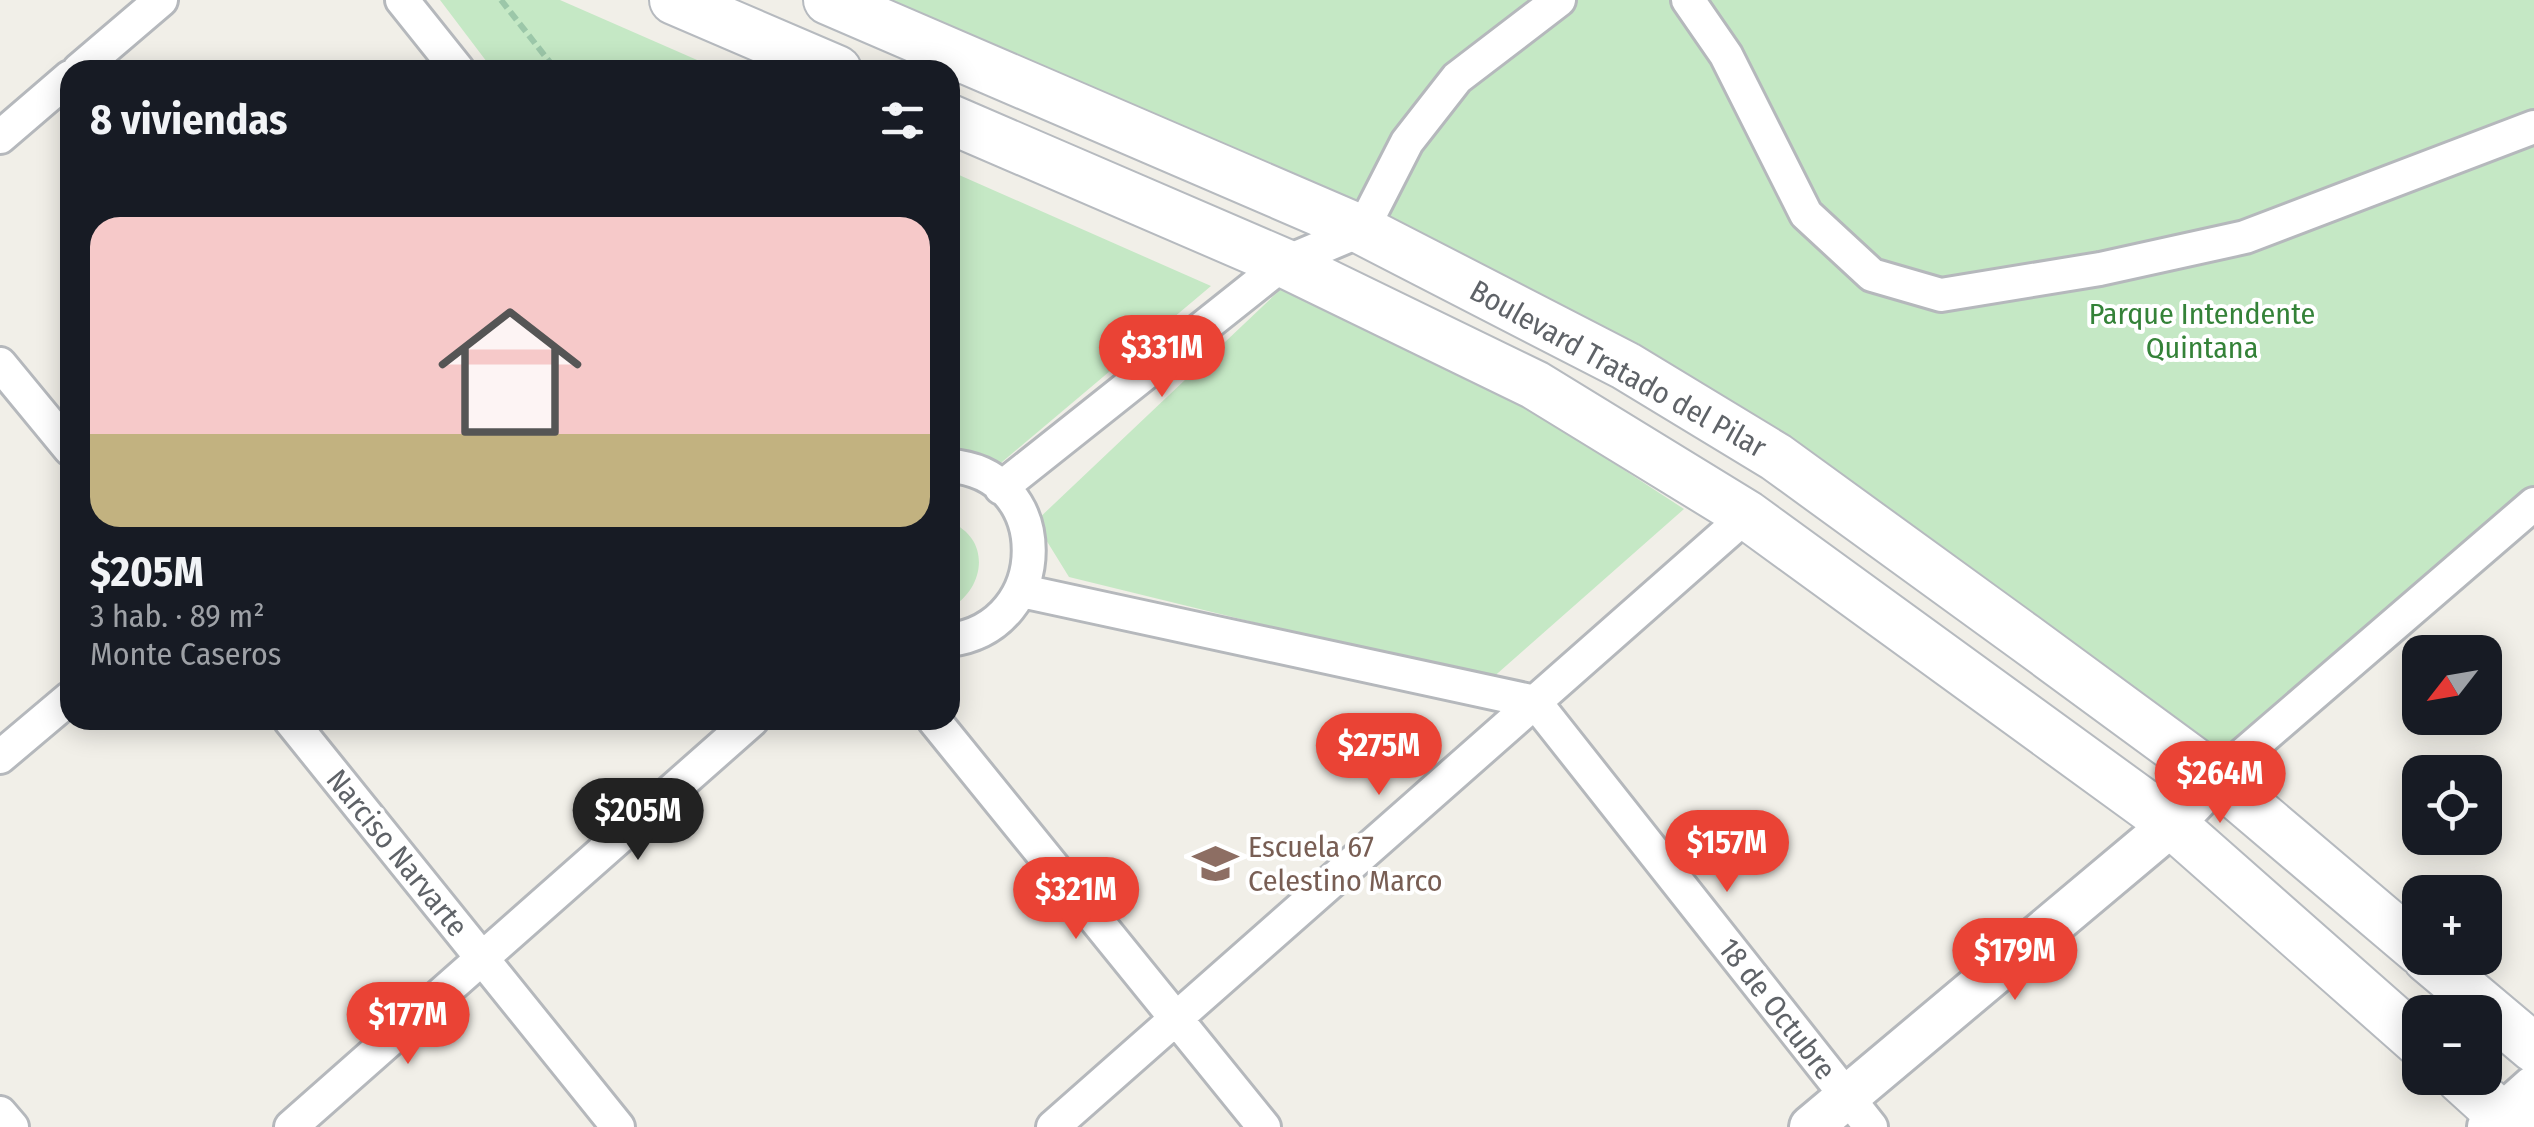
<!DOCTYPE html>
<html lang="es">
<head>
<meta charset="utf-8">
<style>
	:root { --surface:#171b24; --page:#242831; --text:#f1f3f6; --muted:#9ea1a6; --line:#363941; --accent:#ea4335 }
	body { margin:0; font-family:"Fira Sans Condensed",sans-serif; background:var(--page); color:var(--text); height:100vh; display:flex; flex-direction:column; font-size:38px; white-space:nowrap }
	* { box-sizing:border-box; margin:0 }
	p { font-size:32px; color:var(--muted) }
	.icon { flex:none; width:55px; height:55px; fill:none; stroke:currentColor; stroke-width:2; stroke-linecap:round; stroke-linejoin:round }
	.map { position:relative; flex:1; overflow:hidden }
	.sheet { position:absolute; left:60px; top:60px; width:900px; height:670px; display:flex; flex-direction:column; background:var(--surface); border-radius:30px; box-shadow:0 5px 25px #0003 }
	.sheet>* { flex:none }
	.needle { width:65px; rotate:239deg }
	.buttons { position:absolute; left:2402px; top:635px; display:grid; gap:20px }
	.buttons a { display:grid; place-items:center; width:100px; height:100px; border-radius:20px; background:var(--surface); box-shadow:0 5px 25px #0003; font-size:50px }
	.price { position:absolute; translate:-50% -85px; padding:0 22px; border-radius:35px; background:var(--accent); color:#fff; font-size:32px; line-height:65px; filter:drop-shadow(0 2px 5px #0008) }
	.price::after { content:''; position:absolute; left:50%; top:60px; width:30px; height:22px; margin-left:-15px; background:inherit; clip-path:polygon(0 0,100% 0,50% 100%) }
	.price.selected { background:#222; color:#fff }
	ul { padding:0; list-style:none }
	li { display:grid; align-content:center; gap:20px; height:530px; padding:0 30px }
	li+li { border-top:2px solid var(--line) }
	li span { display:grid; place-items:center; height:310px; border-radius:30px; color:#555 }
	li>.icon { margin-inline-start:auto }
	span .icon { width:180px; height:180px; fill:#fffc; stroke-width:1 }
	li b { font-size:42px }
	h2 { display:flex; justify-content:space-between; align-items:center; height:120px; padding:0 30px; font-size:42px }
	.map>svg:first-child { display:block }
	.green { fill:#c5e8c5 }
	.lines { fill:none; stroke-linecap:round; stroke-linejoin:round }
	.minor-casing { stroke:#b5b8bc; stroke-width:38 }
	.tertiary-casing { stroke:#b5b8bc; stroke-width:48 }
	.secondary-casing { stroke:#b6babf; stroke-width:52 }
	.path { stroke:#9cc7a9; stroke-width:6; stroke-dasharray:10 5; stroke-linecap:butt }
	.minor { stroke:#fff; stroke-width:32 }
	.tertiary { stroke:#fff; stroke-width:42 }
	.secondary { stroke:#fff; stroke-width:48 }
	.labels { text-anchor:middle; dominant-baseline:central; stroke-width:8; stroke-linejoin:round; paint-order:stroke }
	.park-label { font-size:30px; fill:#348238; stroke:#fff }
	.street-label { font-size:30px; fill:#5f6368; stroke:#fff }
	.education-label { font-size:30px; fill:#785e54; stroke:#fff; text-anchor:start }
</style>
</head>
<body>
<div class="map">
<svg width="2534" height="1127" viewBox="0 0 2534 1127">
	<rect width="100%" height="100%" fill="#f1efe8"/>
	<path class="green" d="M 440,0 L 560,0 L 720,70 L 493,70 Z
		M 875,0 L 2534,0 L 2534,485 L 2216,756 L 1795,443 Z
		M 950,171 L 1211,286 L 995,468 L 950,448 Z
		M 1282,288 L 1532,410 L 1684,509 L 1490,680 L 1069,577 L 1035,522 Z
		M 950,522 C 992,539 985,589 950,608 Z"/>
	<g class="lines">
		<defs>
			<path id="minor" d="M 402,0 L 458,70
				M 1688,0 L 1726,55 L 1806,214 L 1872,275 L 1941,295 L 2100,269 L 2245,237 L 2534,127
				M 79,70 L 161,0
				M 0,137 L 70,77
				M 0,364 L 70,449
				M 950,466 C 1055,473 1055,626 950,640
				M 1001,488 L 1284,263 L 1362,230 L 1407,142 L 1457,78 L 1559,0
				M 1022,591 L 1535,702 L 1871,1127
				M 290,720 L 618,1127
				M 934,720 L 1264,1127
				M 0,757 L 70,698
				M 2216,778 L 2534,504
				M 0,1113 L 12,1127
				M 291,1127 L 752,720
				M 1053,1127 L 1747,515"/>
			<path id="tertiary" d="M 1811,1127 L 2172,824 L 2216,778
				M 2489,1127 L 2534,1087"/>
			<path id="secondary" d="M 674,0 L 837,70
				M 828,0 L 1362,230 L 1626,366 L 1776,457 L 2024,637 L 2216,778 L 2420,951
				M 950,119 L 1284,263 L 1535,385 L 1747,515 L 2172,824 L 2420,1043
				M 2427,958 L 2534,1048
				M 2460,1078 L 2514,1127"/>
		</defs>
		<use href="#minor" class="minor-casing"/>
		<use href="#tertiary" class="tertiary-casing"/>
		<use href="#secondary" class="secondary-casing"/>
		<path class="path" d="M 501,0 L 556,70"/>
		<use href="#minor" class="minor"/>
		<use href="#tertiary" class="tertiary"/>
		<use href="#secondary" class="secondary"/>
	</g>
	<defs>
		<symbol id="school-bare" viewBox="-9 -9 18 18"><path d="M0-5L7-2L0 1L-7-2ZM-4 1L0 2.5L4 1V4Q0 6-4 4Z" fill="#8d6e63" stroke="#fff" stroke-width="2.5" paint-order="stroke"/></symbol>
	</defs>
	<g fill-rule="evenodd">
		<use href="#school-bare" x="1184" y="832" width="63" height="63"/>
	</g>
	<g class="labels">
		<g class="park-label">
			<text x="2202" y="314">Parque Intendente<tspan x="2202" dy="34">Quintana</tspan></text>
		</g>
		<g class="street-label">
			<text transform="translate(1618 369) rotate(29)">Boulevard Tratado del Pilar</text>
			<text transform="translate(397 853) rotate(51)">Narciso Narvarte</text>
			<text transform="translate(1777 1009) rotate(52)">18 de Octubre</text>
		</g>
		<g class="education-label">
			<text x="1248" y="847">Escuela 67<tspan x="1248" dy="34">Celestino Marco</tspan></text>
		</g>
	</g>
</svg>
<div class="buttons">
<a><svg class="needle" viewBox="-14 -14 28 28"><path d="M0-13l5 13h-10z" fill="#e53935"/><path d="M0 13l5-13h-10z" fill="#9ea1a6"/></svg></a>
<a><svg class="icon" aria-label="locate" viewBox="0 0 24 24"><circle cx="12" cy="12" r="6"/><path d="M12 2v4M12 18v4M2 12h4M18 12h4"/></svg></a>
<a>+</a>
<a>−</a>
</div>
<b class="price" style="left:1162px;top:400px">$331M</b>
<b class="price" style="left:1379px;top:798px">$275M</b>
<b class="price" style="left:2220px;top:826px">$264M</b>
<b class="price selected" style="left:638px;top:863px">$205M</b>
<b class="price" style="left:1727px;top:895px">$157M</b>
<b class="price" style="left:1076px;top:942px">$321M</b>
<b class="price" style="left:2015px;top:1003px">$179M</b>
<b class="price" style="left:408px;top:1067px">$177M</b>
<section class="sheet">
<h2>8 viviendas<svg class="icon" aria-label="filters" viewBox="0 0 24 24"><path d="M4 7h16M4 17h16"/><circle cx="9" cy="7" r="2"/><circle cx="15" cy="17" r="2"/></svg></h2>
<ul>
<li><span style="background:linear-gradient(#f6c9c9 70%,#c2b280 0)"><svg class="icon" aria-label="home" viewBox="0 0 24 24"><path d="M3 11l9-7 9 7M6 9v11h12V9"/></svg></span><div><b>$205M</b><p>3 hab. · 89 m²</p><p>Monte Caseros</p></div></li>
</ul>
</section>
</div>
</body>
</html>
